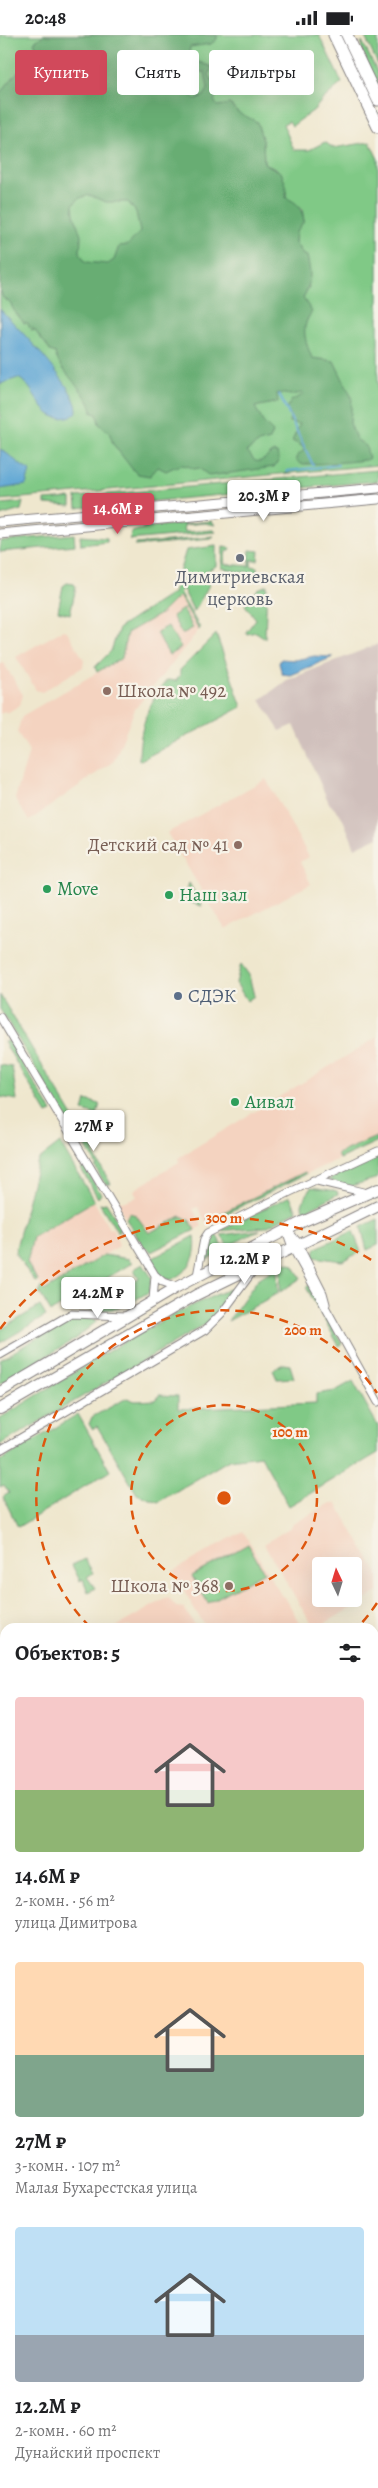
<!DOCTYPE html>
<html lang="ru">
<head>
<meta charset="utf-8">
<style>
	:root { --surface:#fff; --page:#f6f6f6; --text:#202124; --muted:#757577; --accent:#d1495b }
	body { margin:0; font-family:Alegreya,serif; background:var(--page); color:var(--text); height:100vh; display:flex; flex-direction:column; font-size:19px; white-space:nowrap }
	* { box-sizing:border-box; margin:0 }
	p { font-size:16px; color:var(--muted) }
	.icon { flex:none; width:28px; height:28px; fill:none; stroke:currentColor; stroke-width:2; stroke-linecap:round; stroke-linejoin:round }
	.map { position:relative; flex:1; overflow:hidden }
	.details { position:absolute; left:0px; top:1588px; width:379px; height:866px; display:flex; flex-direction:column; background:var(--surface); border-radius:15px 15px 0 0; box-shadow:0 5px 20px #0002 }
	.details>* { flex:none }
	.banner { position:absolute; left:15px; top:15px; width:349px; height:45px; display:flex; gap:10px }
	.needle { width:32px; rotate:356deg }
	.buttons { position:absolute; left:312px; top:1522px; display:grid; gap:10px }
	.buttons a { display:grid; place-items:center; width:50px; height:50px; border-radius:5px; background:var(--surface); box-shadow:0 5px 20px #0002; font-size:25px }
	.price { position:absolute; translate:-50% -42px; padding:0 11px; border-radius:5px; background:#fff; color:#222; font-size:16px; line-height:32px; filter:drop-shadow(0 1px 2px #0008) }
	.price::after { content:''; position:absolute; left:50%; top:30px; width:15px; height:11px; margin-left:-8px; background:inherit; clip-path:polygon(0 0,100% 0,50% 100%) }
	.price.selected { background:var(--accent); color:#fff }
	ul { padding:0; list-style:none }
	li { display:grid; align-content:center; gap:10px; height:265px; padding:0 15px }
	li span { display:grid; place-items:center; height:155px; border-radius:5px; color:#555 }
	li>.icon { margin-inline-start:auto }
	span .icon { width:90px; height:90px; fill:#fffc; stroke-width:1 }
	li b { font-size:21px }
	h2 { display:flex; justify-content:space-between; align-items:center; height:60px; padding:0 15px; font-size:21px }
	.chip { padding:0 18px; border-radius:5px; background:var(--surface); box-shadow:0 5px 20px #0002; font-size:18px; line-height:45px }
	.chip.selected { background:var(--accent); color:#fff }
	.status { display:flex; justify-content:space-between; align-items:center; height:35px; padding:0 25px; background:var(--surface); direction:ltr }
	.status svg { height:14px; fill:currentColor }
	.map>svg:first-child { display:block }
	.built { fill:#f4d3c0; fill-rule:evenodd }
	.industrial { fill:#d0c0bc }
	.green { fill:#80c986; stroke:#517660; fill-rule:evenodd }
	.forest { fill:#68ad73; stroke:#456857; fill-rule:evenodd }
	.water { fill:#5da6d4; stroke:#406488 }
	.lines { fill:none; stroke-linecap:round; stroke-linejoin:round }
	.stream { stroke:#5da6d4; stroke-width:2 }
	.minor-casing { stroke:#888484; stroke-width:9 }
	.tertiary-casing { stroke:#888484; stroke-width:11 }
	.secondary-casing { stroke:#888484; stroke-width:12 }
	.primary-casing { stroke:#888484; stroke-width:13 }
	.minor { stroke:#fff; stroke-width:7 }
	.tertiary { stroke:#fff; stroke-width:9 }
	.secondary { stroke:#fff; stroke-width:10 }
	.primary { stroke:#fff; stroke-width:11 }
	.tram { stroke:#22223b; stroke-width:1 }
	.ring { fill:none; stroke:#de560e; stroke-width:2.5; stroke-dasharray:9 6 }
	.worship-dot { fill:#6b7280; stroke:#f7f3e8; stroke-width:2 }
	.education-dot { fill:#8d6e63; stroke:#f7f3e8; stroke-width:2 }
	.leisure-dot { fill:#2e9e5b; stroke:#f7f3e8; stroke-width:2 }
	.service-dot { fill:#5c6f8a; stroke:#f7f3e8; stroke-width:2 }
	.labels { text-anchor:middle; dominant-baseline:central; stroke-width:4.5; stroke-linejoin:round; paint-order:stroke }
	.worship-label { font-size:19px; fill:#5b616d; stroke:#f7f3e8 }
	.education-label { font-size:19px; fill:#785e54; stroke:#f7f3e8; text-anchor:end }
	.leisure-label { font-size:19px; fill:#27864d; stroke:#f7f3e8; text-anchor:start }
	.service-label { font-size:19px; fill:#4e5e75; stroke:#f7f3e8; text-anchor:start }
	.centre { fill:#de560e; stroke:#f7f3e8; stroke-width:2.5 }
	.ring-label { font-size:15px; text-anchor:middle; font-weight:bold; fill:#de560e; stroke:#f7f3e8; stroke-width:4.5; stroke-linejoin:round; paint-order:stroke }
</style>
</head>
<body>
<div class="status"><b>20:48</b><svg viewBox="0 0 49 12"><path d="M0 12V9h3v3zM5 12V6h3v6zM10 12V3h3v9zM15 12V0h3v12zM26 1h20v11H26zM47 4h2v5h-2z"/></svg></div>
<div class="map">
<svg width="378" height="2453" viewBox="0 0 378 2453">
	<rect width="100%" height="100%" fill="#f7f3e8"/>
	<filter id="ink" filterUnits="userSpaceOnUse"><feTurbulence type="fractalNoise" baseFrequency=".02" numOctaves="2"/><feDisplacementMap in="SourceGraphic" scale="10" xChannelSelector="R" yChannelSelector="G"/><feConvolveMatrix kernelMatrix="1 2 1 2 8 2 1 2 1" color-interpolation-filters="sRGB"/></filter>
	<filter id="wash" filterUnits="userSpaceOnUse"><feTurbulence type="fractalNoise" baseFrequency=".0096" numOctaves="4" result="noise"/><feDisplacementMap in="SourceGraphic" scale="20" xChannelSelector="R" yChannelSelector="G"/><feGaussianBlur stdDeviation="1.12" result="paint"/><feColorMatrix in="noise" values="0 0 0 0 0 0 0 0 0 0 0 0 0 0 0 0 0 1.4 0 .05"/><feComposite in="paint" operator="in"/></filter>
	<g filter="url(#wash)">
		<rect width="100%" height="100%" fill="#efe7ce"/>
		<path class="built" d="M 179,560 L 199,595 L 135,674 L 114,726 L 29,786 L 15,764 L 29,716 L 17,697 L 22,681 L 122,623 L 127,598 L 162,578 Z
			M 63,595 L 67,596 L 84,625 L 83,632 L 42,657 L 36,655 L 16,622 Z
			M 3,627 L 23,660 L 20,670 L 7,678 L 5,676 L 0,679 L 0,629 Z
			M 266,744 L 309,822 L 300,827 L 311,849 L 225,894 L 167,798 Z
			M 378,1002 L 378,1106 L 306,1139 L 305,1137 L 215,1184 L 206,1187 L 198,1172 L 193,1174 L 202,1191 L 195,1195 L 191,1187 L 172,1185 L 149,1198 L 136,1180 L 126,1180 L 126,1184 L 114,1163 L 122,1167 L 137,1162 L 134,1155 L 179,1127 L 178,1123 Z
			M 94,1166 L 109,1194 L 112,1193 L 116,1200 L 119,1211 L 44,1256 L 26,1228 L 33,1202 Z
			M 330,1468 L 336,1468 L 378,1539 L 378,1557 L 319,1592 L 313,1592 L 264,1509 L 291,1492 L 293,1489 ZM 321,1531 L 354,1531 L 354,1564 L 321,1564 Z
			M 243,1496 L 281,1560 L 286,1564 L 302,1592 L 206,1592 L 198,1580 L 173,1536 Z
			M 168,1562 L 176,1572 L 184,1573 L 196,1592 L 116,1592 Z
			M 378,1637 L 378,1858 L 374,1860 L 374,1640 Z
			M 0,1769 L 5,1777 L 5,1839 L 0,1842 Z
			M 374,2279 L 378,2280 L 378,2368 L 374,2371 Z
			M 5,2362 L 5,2449 L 168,2449 L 170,2453 L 0,2453 L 0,2365 Z"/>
		<path class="industrial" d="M 378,609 L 378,802 L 355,813 L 342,782 L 329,768 L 294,690 L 280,696 L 260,665 L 287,645 Z"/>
		<path class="green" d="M 0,0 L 319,0 L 342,48 L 323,64 L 314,75 L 292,91 L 289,86 L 283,89 L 294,115 L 309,115 L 325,107 L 333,113 L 370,107 L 378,124 L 378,430 L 0,465 ZM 255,86 L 263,106 L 264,128 L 276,133 L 286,157 L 286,164 L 302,174 L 304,186 L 296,197 L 295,207 L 303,220 L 309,252 L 302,263 L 311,277 L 303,293 L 142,125 Z
			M 364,0 L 378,0 L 378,30 Z
			M 362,6 L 378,38 L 378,52 L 361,16 Z
			M 378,435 L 378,446 L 77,473 L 76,462 Z
			M 71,463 L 71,471 L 45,469 L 45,465 Z
			M 23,467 L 21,475 L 0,481 L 0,469 Z
			M 212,486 L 215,490 L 205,488 L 184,490 L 185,497 L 213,495 L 216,497 L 129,505 L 132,497 L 149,492 Z
			M 74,499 L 75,510 L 0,517 L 0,506 Z
			M 80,501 L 107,503 L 107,507 L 81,510 Z
			M 214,502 L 211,504 L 135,511 L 135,509 Z
			M 216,511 L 216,531 L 205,537 L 209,550 L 194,577 L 183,554 L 179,557 L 200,593 L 199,595 L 179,561 L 162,578 L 127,598 L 122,623 L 97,637 L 95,632 L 111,616 L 119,593 L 173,558 L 186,515 Z
			M 223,512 L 231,513 L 230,516 L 226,516 L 224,529 L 249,531 L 250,515 L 259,516 L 258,525 L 251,525 L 251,531 L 257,532 L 257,537 L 239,537 L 222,533 Z
			M 67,548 L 74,549 L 76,552 L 70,579 L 58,576 L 63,551 Z
			M 267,550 L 265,603 L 256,597 L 247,599 L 246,597 L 256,584 L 245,570 L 258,554 Z
			M 183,574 L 193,593 L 182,599 L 172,581 Z
			M 168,591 L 181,613 L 169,620 L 156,598 Z
			M 216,599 L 242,672 L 139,726 C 139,696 147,669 167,645 L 176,646 L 180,640 L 180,635 Z
			M 189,848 L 202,871 L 188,867 L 185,862 Z
			M 241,929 L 249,940 L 254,961 L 247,966 L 236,948 Z
			M 0,960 L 79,1092 L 82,1101 L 78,1104 L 0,974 Z
			M 9,1006 L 52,1077 L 47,1079 L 4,1007 Z
			M 0,1030 L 12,1032 L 17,1065 L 0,1062 Z
			M 86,1065 L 100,1069 L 97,1080 L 83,1076 Z
			M 84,1101 L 94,1115 L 93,1118 L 111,1149 L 105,1149 L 95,1132 L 97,1131 L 84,1108 L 87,1106 Z
			M 376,1102 L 378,1106 L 339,1124 L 337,1119 Z
			M 60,1108 L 94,1166 L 33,1202 L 27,1228 L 38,1246 L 35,1247 L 16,1219 L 16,1213 L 38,1125 Z
			M 378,1120 L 378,1143 L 351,1151 L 328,1145 Z
			M 85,1132 L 101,1159 L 98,1163 L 81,1134 Z
			M 305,1137 L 306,1139 L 219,1182 L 220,1179 Z
			M 311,1152 L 337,1156 L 338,1159 L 303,1177 L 302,1169 Z
			M 290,1161 L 297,1176 L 266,1192 L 219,1196 Z
			M 106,1168 L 121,1192 L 118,1198 L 100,1169 Z
			M 129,1178 L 136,1180 L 149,1198 L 181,1181 L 189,1185 L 195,1195 L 151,1217 L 148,1213 L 145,1214 L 126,1184 Z
			M 378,1184 L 378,1210 L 367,1215 L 361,1192 Z
			M 260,1195 L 228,1211 L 221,1200 Z
			M 353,1196 L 361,1217 L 342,1226 L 313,1222 L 316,1213 Z
			M 215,1198 L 224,1213 L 217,1217 L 218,1220 L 206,1225 L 204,1224 L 206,1211 Z
			M 195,1201 C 198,1222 190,1235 171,1245 L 161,1242 L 151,1224 Z
			M 104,1220 L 129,1224 L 132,1228 L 51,1277 L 39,1257 L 41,1252 L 44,1256 Z
			M 287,1228 L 293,1230 L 301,1243 L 280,1257 L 281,1230 Z
			M 143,1229 L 152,1243 L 149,1257 C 128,1269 110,1280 85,1274 L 85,1270 L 97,1263 L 101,1266 L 139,1244 L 134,1234 Z
			M 277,1232 L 278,1258 L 228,1286 L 258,1244 Z
			M 309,1250 L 342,1309 L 339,1311 L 306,1252 Z
			M 230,1254 L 233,1257 L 209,1287 L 0,1410 L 0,1383 C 75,1338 149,1286 230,1254 Z
			M 40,1271 L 46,1281 L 0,1308 L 0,1295 Z
			M 79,1282 L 95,1284 L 96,1287 L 75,1304 L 0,1349 L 0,1325 L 67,1285 Z
			M 283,1329 L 290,1330 L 294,1343 L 277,1344 L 273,1335 Z
			M 353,1346 L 378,1391 L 378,1418 L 289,1471 L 261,1421 L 229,1425 L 158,1467 L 137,1459 L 97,1391 L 92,1394 L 89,1389 L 92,1382 L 127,1363 L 135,1366 L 156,1365 L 159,1360 L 178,1361 L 178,1374 L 316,1368 L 316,1359 L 335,1356 Z
			M 78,1379 L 110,1436 L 18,1492 L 3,1462 L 9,1458 L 4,1450 L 0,1452 L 0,1426 Z
			M 248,1509 L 264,1537 L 208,1568 L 192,1541 Z
			M 85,1524 L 93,1538 L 87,1542 L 95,1553 L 88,1557 L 83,1544 L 80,1546 L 72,1530 Z
			M 374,1685 L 378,1688 L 378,1726 L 374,1728 Z
			M 0,2021 L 5,2029 L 5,2360 L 0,2363 Z
			M 178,2449 L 221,2449 L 215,2453 L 206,2451 L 205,2453 L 181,2453 Z"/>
		<path class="forest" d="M 44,0 L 217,0 L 217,4 L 211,9 L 190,12 L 189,19 L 191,24 L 212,32 L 209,39 L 215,53 L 216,62 L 214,65 L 217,71 L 230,69 L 238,77 L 257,87 L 263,106 L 264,128 L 281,137 L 286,150 L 286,163 C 298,167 302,174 304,186 L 296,197 L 295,207 L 303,220 L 307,221 C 311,238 312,247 303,263 L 312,277 C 300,292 305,306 312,323 L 334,326 L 352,363 L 350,388 L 356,404 L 366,411 L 369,424 C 365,426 310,430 304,429 C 300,429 300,429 297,426 L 296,422 L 304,415 L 302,411 L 292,406 L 300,389 L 289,387 L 290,380 L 286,374 L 292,365 L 303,360 L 302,358 L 291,360 L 277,358 L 278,367 L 255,372 L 263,387 L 273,397 L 270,405 L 258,408 L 247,416 L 255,426 C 264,428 266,421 273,417 L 277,418 L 279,425 L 274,432 L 209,441 L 199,433 L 194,434 C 182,427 177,431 166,436 L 158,432 L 150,441 L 138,439 L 133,435 L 113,409 L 109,397 L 99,389 L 97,379 L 92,378 C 93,362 58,335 55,318 L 50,316 C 46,307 38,302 35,295 L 31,296 L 33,293 L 29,292 L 28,288 L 24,288 C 21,283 12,276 11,268 L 3,263 L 0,254 L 0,58 L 37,14 L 34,7 ZM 199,37 L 205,37 L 208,54 L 204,61 L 195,64 L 189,59 L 188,53 L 192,41 ZM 89,160 L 106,167 L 128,167 L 136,177 L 140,197 L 128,210 L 119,211 L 114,225 L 108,229 L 85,227 L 80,217 L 81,201 L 74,179 L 73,169 L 80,163 Z"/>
		<path class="water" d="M 240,36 L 243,46 L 229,53 L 224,42 Z
			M 0,274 C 14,289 86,361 76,379 C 40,396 40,353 18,343 L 0,349 Z
			M 0,414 C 12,421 19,430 30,436 L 26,450 L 0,454 Z
			M 314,621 L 333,622 L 290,640 L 282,639 L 279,628 L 281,624 L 295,625 Z"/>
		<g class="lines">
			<path class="stream" d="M 279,359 L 313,430
				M 287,436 L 338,430"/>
		</g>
	</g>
	<g filter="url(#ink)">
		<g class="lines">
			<defs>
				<path id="minor" d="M 0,982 L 155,1240 L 163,1247 L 177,1252
					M 313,1145 L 367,1158
					M 287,1198 L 292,1212 L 378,1367
					M 298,1209 L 323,1258 L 326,1269
					M 197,1241 L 204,1204 L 208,1198 L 290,1157 L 378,1116
					M 153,1265 L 155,1241
					M 0,1320 L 71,1279 L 126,1281
					M 0,1415 L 205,1295 L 222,1278 L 256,1232
					M 374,1633 L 378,1630
					M 0,1857 L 5,1854
					M 374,1868 L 378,1865
					M 374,2380 L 378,2377
					M 374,2387 L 378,2385
					M 289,2449 L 291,2453
					M 321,2449 L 324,2453"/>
				<path id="tertiary" d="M 0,487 L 378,453
					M 0,499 L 378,464
					M 286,1195 L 298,1209
					M 0,1915 L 5,1923
					M 0,1968 L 5,1976
					M 253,2453 L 260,2449
					M 266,2453 L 273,2449"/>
				<path id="secondary" d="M 0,1357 L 177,1252 L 304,1186 L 378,1154
					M 0,1374 L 196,1260 L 378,1171"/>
				<path id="primary" d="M 334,0 L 378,92
					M 347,0 L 378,65"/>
			</defs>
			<use href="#minor" class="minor-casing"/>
			<use href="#tertiary" class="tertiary-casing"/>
			<use href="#secondary" class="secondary-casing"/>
			<use href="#primary" class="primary-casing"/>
			<use href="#minor" class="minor"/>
			<use href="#tertiary" class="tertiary"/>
			<use href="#secondary" class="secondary"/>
			<use href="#primary" class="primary"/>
			<path class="tram" d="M 0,1944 L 5,1952
				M 303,2449 L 306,2453"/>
		</g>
	</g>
	<g class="ring">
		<circle cx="224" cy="1463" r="93"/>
		<path d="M377 1568A186 186 0 0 1 358 1592M90 1592A186 186 0 1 1 377 1358"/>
		<path d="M0 1294A280 280 0 0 1 376 1228"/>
	</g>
	<circle class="worship-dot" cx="240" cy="523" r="5"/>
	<g class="education-dot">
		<circle cx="107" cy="656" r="5"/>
		<circle cx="238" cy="810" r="5"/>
		<circle cx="229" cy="1551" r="5"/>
	</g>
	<g class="leisure-dot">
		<circle cx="47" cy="854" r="5"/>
		<circle cx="169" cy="860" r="5"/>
		<circle cx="235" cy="1067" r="5"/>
	</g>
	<circle class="service-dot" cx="178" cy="961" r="5"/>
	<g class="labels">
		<g class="worship-label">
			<text x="240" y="542">Димитриевская<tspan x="240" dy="22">церковь</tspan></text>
		</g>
		<g class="education-label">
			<text x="117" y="656" text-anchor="start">Школа № 492</text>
			<text x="228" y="810">Детский сад № 41</text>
			<text x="219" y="1551">Школа № 368</text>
		</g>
		<g class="leisure-label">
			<text x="57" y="854">Move</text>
			<text x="179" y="860">Наш зал</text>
			<text x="245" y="1067">Аивал</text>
		</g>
		<g class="service-label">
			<text x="188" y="961">СДЭК</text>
		</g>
	</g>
	<circle cx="224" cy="1463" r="8" class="centre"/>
	<g class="ring-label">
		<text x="224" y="1188">300 m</text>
		<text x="303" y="1300">200 m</text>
		<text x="290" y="1402">100 m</text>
	</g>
</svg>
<div class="buttons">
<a><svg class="needle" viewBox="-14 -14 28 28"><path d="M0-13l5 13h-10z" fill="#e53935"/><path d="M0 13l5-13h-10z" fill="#757577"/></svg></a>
</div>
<b class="price" style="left:264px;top:487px">20.3M ₽</b>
<b class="price selected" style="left:118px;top:500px">14.6M ₽</b>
<b class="price" style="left:94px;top:1117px">27M ₽</b>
<b class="price" style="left:245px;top:1250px">12.2M ₽</b>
<b class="price" style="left:98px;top:1284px">24.2M ₽</b>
<div class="banner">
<a class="chip selected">Купить</a>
<a class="chip">Снять</a>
<a class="chip">Фильтры</a>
</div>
<section class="details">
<h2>Объектов: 5<svg class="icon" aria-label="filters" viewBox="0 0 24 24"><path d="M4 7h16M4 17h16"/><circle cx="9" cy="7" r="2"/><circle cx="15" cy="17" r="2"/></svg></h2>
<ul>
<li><span style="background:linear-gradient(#f6c9c9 60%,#8fb573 0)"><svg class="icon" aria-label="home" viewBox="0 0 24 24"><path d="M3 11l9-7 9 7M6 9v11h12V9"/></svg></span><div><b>14.6M ₽</b><p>2-комн. · 56 m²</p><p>улица Димитрова</p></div></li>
<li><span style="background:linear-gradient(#ffd9b3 60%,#7fa58c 0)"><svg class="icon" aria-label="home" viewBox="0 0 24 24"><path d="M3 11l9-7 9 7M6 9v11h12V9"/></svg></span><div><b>27M ₽</b><p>3-комн. · 107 m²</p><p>Малая Бухарестская улица</p></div></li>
<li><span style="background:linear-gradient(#bfe0f5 70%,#9aa5b1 0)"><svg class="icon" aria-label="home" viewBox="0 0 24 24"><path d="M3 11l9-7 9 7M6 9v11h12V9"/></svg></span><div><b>12.2M ₽</b><p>2-комн. · 60 m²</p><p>Дунайский проспект</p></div></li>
</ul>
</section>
</div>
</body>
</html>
